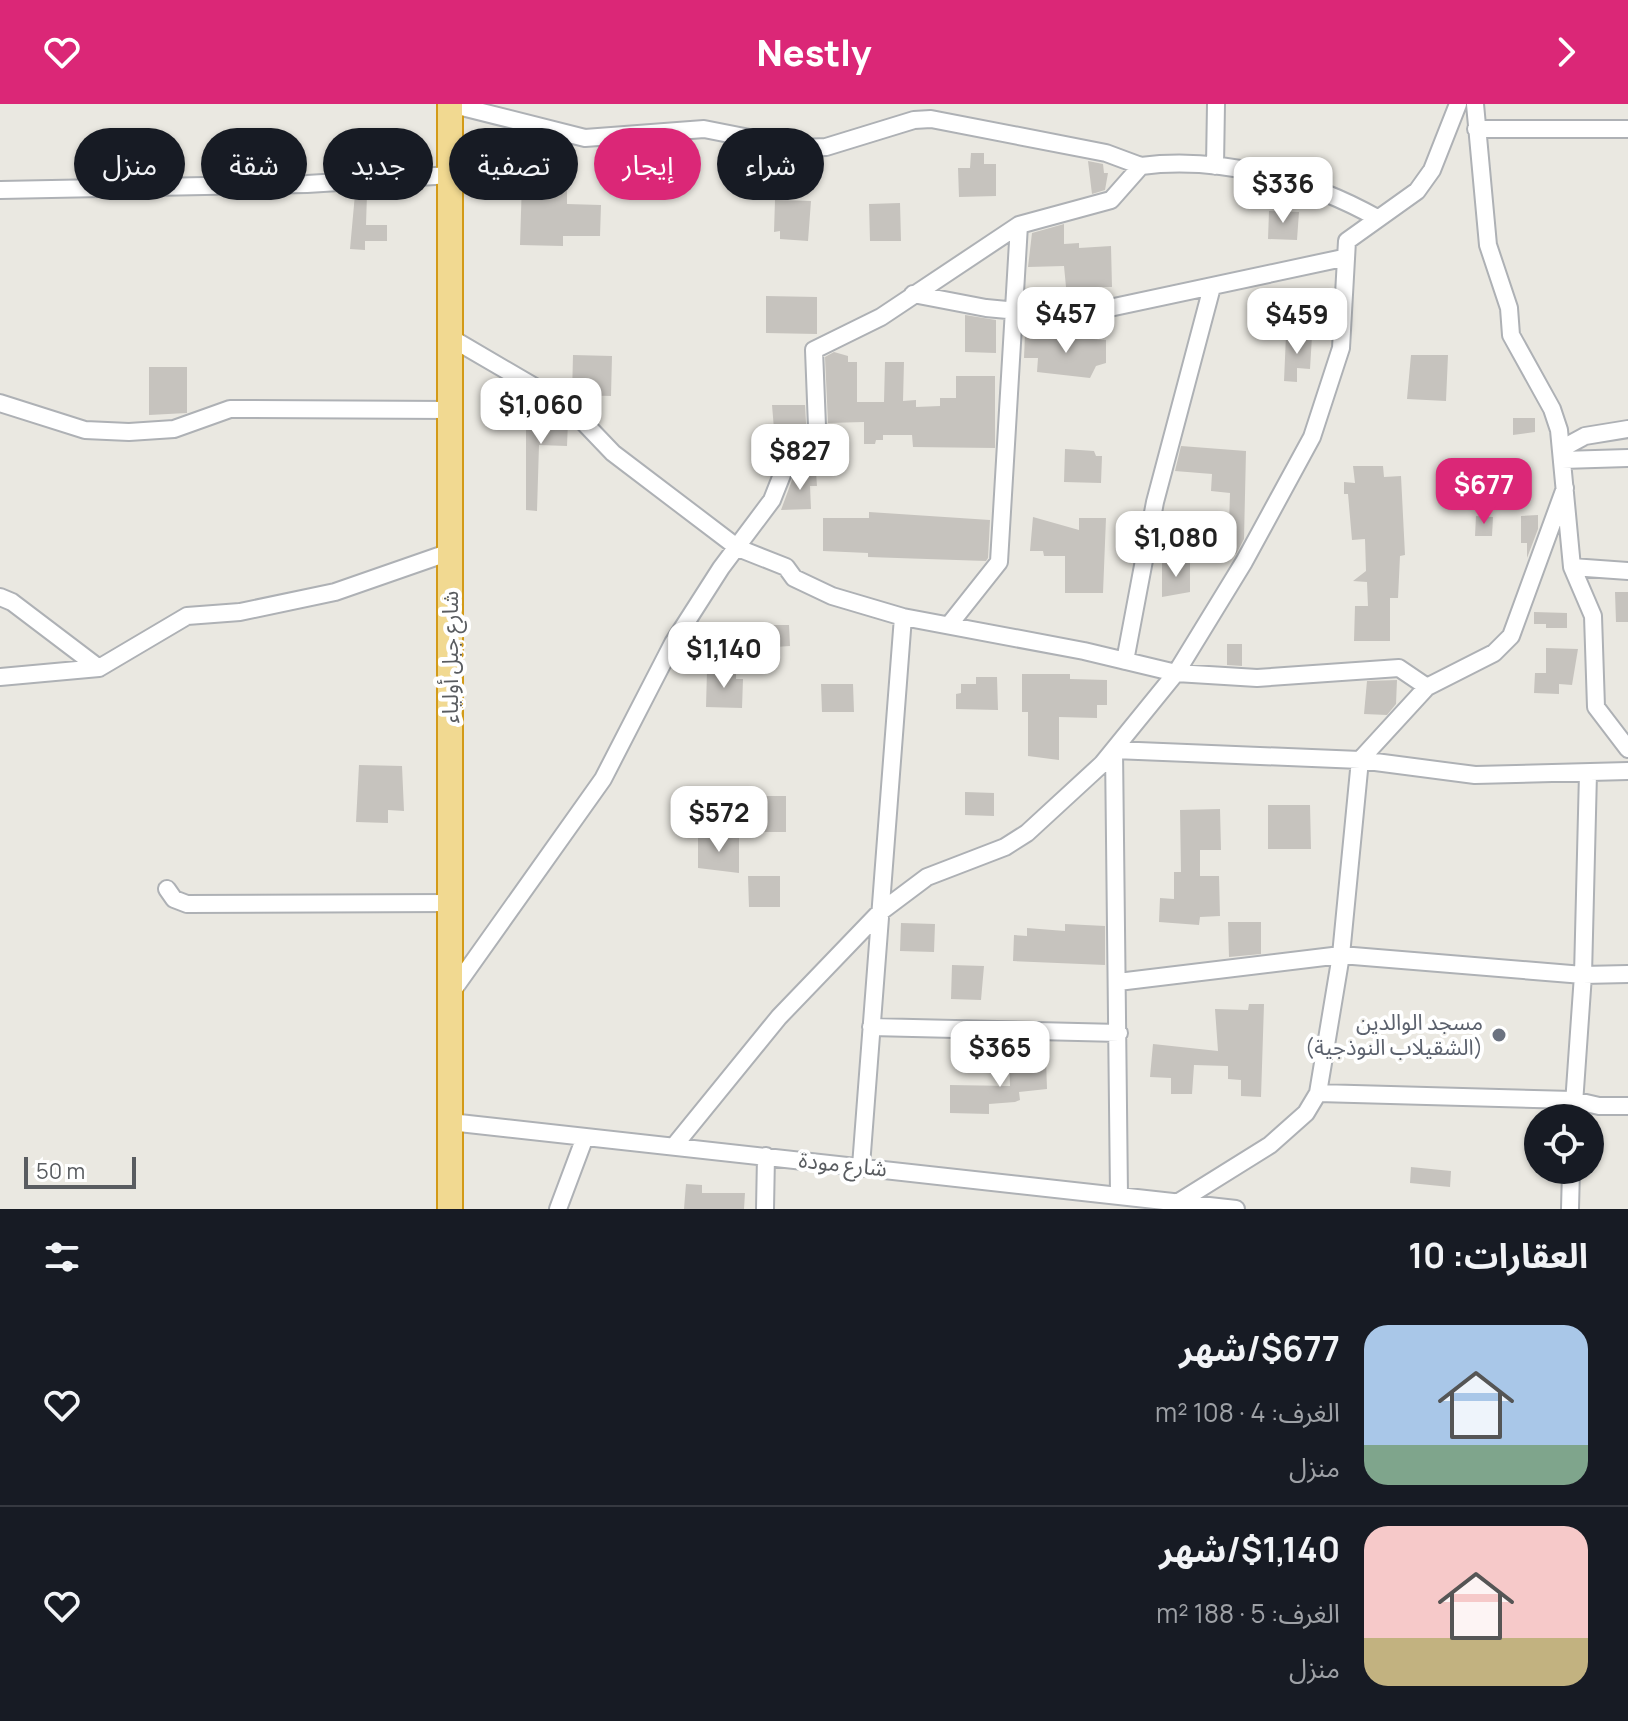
<!DOCTYPE html>
<html lang="ar">
<head>
<meta charset="utf-8">
<style>
	:root { --surface:#171b24; --page:#20242c; --text:#f1f3f6; --muted:#9ea1a6; --line:#363941; --accent:#db2777 }
	body { margin:0; font-family:Manrope,"Noto Sans Arabic",sans-serif; background:var(--page); color:var(--text); direction:rtl; height:100vh; display:flex; flex-direction:column; font-size:30px; white-space:nowrap }
	* { box-sizing:border-box; margin:0 }
	p { font-size:26px; color:var(--muted) }
	.icon { flex:none; width:44px; height:44px; fill:none; stroke:currentColor; stroke-width:2; stroke-linecap:round; stroke-linejoin:round }
	.map { position:relative; height:1105px; overflow:hidden; direction:ltr }
	.sheet { display:flex; flex-direction:column; background:var(--surface); flex:1 }
	.sheet>* { flex:none }
	.hud { position:absolute; left:24px; top:24px; width:800px; height:72px; direction:rtl; display:flex; gap:16px }
	.buttons { position:absolute; left:1524px; top:1000px; display:grid; gap:16px }
	.buttons a { display:grid; place-items:center; width:80px; height:80px; border-radius:50%; background:var(--surface); box-shadow:0 2px 6px #0004; font-size:40px }
	.scale { position:absolute; left:24px; bottom:20px; width:112px; box-sizing:border-box; padding-left:8px; border:4px solid #595c60; border-top:0; font-size:22px; line-height:28px; white-space:nowrap; color:#595c60; -webkit-text-stroke:6px #fff; paint-order:stroke }
	.price { position:absolute; translate:-50% -68px; padding:0 18px; border-radius:16px; background:#fff; color:#222; font-size:26px; line-height:52px; filter:drop-shadow(0 2px 4px #0008) }
	.price::after { content:''; position:absolute; left:50%; top:48px; width:24px; height:18px; margin-left:-12px; background:inherit; clip-path:polygon(0 0,100% 0,50% 100%) }
	.price.selected { background:var(--accent); color:#fff }
	ul { padding:0; list-style:none }
	li { display:flex; align-items:center; gap:24px; height:200px; padding:0 40px }
	li+li { border-top:2px solid var(--line) }
	li span { display:grid; place-items:center; flex:none; width:224px; height:160px; border-radius:24px; color:#555 }
	li>.icon { margin-inline-start:auto }
	span .icon { width:96px; height:96px; fill:#fffc; stroke-width:1 }
	li b { font-size:34px }
	h2 { display:flex; justify-content:space-between; align-items:center; height:96px; padding:0 40px; font-size:34px }
	.pill { padding:0 28px; border-radius:36px; background:var(--surface); box-shadow:0 2px 6px #0004; font-size:28px; line-height:72px }
	.pill.selected { background:var(--accent); color:#fff }
	header { display:flex; justify-content:space-between; align-items:center; height:104px; padding:0 40px; background:var(--accent); color:#fff; font-size:36px; font-weight:800 }
	.map>svg:first-child { display:block }
	.building { fill:#c6c3be }
	.lines { fill:none; stroke-linecap:round; stroke-linejoin:round }
	.minor-casing { stroke:#aeb1b5; stroke-width:20 }
	.highway-casing { stroke:#d39a17; stroke-width:28 }
	.minor { stroke:#fff; stroke-width:16 }
	.highway { stroke:#f1d991; stroke-width:24 }
	.worship-dot { fill:#6b7280; stroke:#fff; stroke-width:3 }
	.labels { text-anchor:middle; dominant-baseline:central; stroke-width:8; stroke-linejoin:round; paint-order:stroke }
	.street-label { font-size:22px; fill:#595c60; stroke:#fff }
	.worship-label { font-size:22px; fill:#5b616d; stroke:#fff; text-anchor:end }
</style>
</head>
<body>
<header><svg class="icon" aria-label="forward" viewBox="0 0 24 24"><path d="M9 5l7 7-7 7"/></svg>Nestly<svg class="icon" aria-label="heart" viewBox="0 0 24 24"><path d="M12 20l-8-8c-3-5 5-10 8-4 3-6 11-1 8 4z"/></svg></header>
<div class="map">
<svg width="1628" height="1105" viewBox="0 0 1628 1105">
	<rect width="100%" height="100%" fill="#eae8e1"/>
	<path class="building" d="M 523,45 L 567,46 L 567,100 L 601,101 L 600,132 L 563,132 L 563,142 L 520,141 Z
		M 971,49 L 984,49 L 984,60 L 996,60 L 996,92 L 959,93 L 958,64 L 970,64 Z
		M 1088,57 L 1103,60 L 1104,69 L 1108,69 L 1105,86 L 1092,90 Z
		M 355,90 L 367,90 L 366,121 L 387,121 L 387,137 L 365,137 L 365,146 L 350,145 Z
		M 775,96 L 811,97 L 808,137 L 780,135 L 780,127 L 774,128 Z
		M 900,99 L 901,137 L 870,137 L 869,100 Z
		M 1269,107 L 1299,108 L 1297,136 L 1268,135 Z
		M 1064,120 L 1064,140 L 1079,139 L 1079,144 L 1111,142 L 1112,183 L 1066,183 L 1064,162 L 1028,163 L 1032,129 Z
		M 766,192 L 817,193 L 817,230 L 766,229 Z
		M 1265,199 L 1287,199 L 1286,231 L 1263,230 Z
		M 965,211 L 996,216 L 996,249 L 965,248 Z
		M 1025,230 L 1106,236 L 1106,259 L 1096,262 L 1090,274 L 1037,268 L 1038,254 L 1024,254 Z
		M 1286,231 L 1312,232 L 1310,265 L 1297,264 L 1297,278 L 1284,277 Z
		M 834,248 L 848,252 L 848,258 L 857,258 L 857,298 L 884,298 L 885,258 L 904,258 L 903,297 L 916,296 L 916,303 L 940,302 L 940,294 L 956,294 L 956,272 L 995,272 L 995,344 L 913,343 L 912,331 L 883,331 L 883,336 L 876,336 L 875,340 L 864,340 L 864,318 L 828,319 L 825,253 Z
		M 573,251 L 612,252 L 611,292 L 572,291 Z
		M 1411,251 L 1448,251 L 1446,297 L 1407,295 Z
		M 149,263 L 187,263 L 187,309 L 149,311 Z
		M 772,301 L 805,301 L 807,337 L 775,337 Z
		M 526,304 L 550,305 L 568,318 L 567,342 L 539,341 L 537,407 L 526,406 Z
		M 1513,314 L 1535,314 L 1535,328 L 1513,331 Z
		M 1181,342 L 1246,347 L 1244,435 L 1236,450 L 1228,450 L 1230,389 L 1211,387 L 1212,370 L 1175,367 Z
		M 1065,345 L 1094,347 L 1096,352 L 1102,352 L 1101,379 L 1064,378 Z
		M 1353,362 L 1383,362 L 1384,373 L 1401,372 L 1405,451 L 1400,452 L 1398,494 L 1390,494 L 1390,537 L 1354,537 L 1355,502 L 1368,502 L 1367,478 L 1353,477 L 1366,467 L 1365,435 L 1352,436 L 1348,390 L 1344,390 L 1344,378 L 1355,379 Z
		M 795,368 L 816,368 L 817,382 L 810,382 L 811,405 L 781,406 Z
		M 869,408 L 990,416 L 988,454 L 986,457 L 868,453 L 868,449 L 823,447 L 823,414 L 869,414 Z
		M 1538,411 L 1538,425 L 1527,454 L 1527,439 L 1521,439 L 1521,412 Z
		M 1476,412 L 1493,413 L 1492,432 L 1475,432 Z
		M 1033,413 L 1079,426 L 1079,414 L 1106,414 L 1103,489 L 1065,489 L 1065,452 L 1044,452 L 1043,447 L 1030,447 Z
		M 1162,459 L 1190,459 L 1190,488 L 1162,493 Z
		M 1615,488 L 1628,488 L 1628,518 L 1616,518 Z
		M 1534,508 L 1567,509 L 1567,524 L 1546,524 L 1546,520 L 1534,520 Z
		M 773,521 L 789,521 L 790,542 L 775,543 Z
		M 1227,540 L 1242,540 L 1242,562 L 1227,561 Z
		M 1546,544 L 1578,545 L 1572,581 L 1559,580 L 1559,590 L 1534,589 L 1535,569 L 1546,569 Z
		M 707,566 L 736,567 L 736,575 L 743,575 L 742,604 L 706,603 Z
		M 1022,570 L 1070,570 L 1070,575 L 1107,576 L 1107,601 L 1097,601 L 1097,614 L 1059,613 L 1059,656 L 1028,652 L 1028,608 L 1022,608 Z
		M 976,573 L 997,573 L 998,606 L 956,605 L 956,590 L 961,589 L 961,580 L 976,580 Z
		M 1397,576 L 1396,600 L 1387,611 L 1364,610 L 1367,577 Z
		M 821,580 L 853,580 L 854,608 L 822,608 Z
		M 359,661 L 402,662 L 404,707 L 388,706 L 388,719 L 356,718 Z
		M 965,688 L 994,689 L 994,712 L 965,711 Z
		M 755,692 L 786,692 L 786,728 L 755,728 Z
		M 1268,701 L 1310,701 L 1311,745 L 1268,745 Z
		M 1220,705 L 1221,746 L 1200,746 L 1200,772 L 1219,772 L 1220,812 L 1200,813 L 1199,821 L 1159,818 L 1160,794 L 1174,795 L 1174,768 L 1181,768 L 1180,706 Z
		M 698,732 L 739,733 L 739,769 L 698,764 Z
		M 748,772 L 780,772 L 780,803 L 749,803 Z
		M 1228,818 L 1261,818 L 1261,850 L 1229,853 Z
		M 901,819 L 935,820 L 934,848 L 900,847 Z
		M 1065,820 L 1105,822 L 1105,861 L 1013,857 L 1014,831 L 1027,832 L 1027,824 L 1065,827 Z
		M 952,861 L 984,862 L 981,896 L 951,895 Z
		M 1249,900 L 1264,900 L 1261,993 L 1241,992 L 1241,976 L 1228,975 L 1228,962 L 1194,961 L 1192,990 L 1171,990 L 1171,974 L 1150,973 L 1153,940 L 1218,947 L 1215,905 L 1248,906 Z
		M 1046,955 L 1047,985 L 1019,988 L 1020,996 L 1015,998 L 989,1000 L 989,1010 L 950,1009 L 950,981 L 1010,982 L 1009,957 Z
		M 1411,1063 L 1451,1067 L 1450,1083 L 1410,1079 Z
		M 686,1080 L 702,1081 L 702,1089 L 745,1089 L 744,1105 L 684,1105 Z"/>
	<g class="lines">
		<defs>
			<path id="minor" d="M 450,0 L 585,34 L 704,25 L 800,44 L 826,43 L 914,16 L 931,15 L 1106,49 L 1141,62
				M 1475,0 L 1488,141 L 1509,204 L 1511,231 L 1552,305 L 1559,326 L 1572,463 L 1593,512 L 1596,603 L 1628,645
				M 1476,25 L 1628,25
				M 1215,62 L 1216,0
				M 0,86 L 307,80 L 451,71
				M 913,190 L 986,204 L 1072,212 L 1343,154
				M 451,234 L 569,303 L 613,349 L 738,444 L 786,463 L 794,474 L 832,492 L 903,513 L 1084,547 L 1176,569 L 1257,574 L 1399,564 L 1427,583
				M 0,299 L 85,326 L 129,328 L 174,325 L 230,305 L 451,306
				M 1561,345 L 1585,332 L 1628,325
				M 1562,356 L 1628,354
				M 1572,463 L 1628,467
				M 0,493 L 12,498 L 99,564
				M 949,521 L 999,458 L 1019,121
				M 1125,557 L 1155,398 L 1212,183
				M 0,573 L 99,564 L 187,512 L 240,508 L 335,488 L 450,448
				M 167,785 L 174,795 L 187,800 L 450,799
				M 1118,878 L 1341,851 L 1583,871 L 1628,870
				M 451,889 L 603,675 L 673,539 L 721,464 L 772,396 L 789,353 L 818,348 L 814,246 L 881,213 L 1019,121 L 1111,96 L 1141,62 C 1220,52 1308,75 1377,114
				M 871,923 L 1119,929
				M 1318,989 L 1573,996 L 1599,1002 L 1628,1002
				M 1573,1014 L 1583,871 L 1588,669
				M 450,1018 L 1236,1105
				M 674,1042 L 779,913 L 879,809 L 927,773 L 1005,743 L 1027,729 L 1102,660 L 1176,569 L 1244,458 L 1312,333 L 1341,244 L 1347,137 L 1417,87 L 1432,66 L 1458,0
				M 861,1062 L 903,513
				M 1119,1091 L 1114,646 L 1360,656 L 1475,671 L 1628,667
				M 1177,1099 L 1270,1041 L 1306,1009 L 1318,989 L 1341,851 L 1360,656 L 1427,583 L 1494,549 L 1511,532 L 1565,384
				M 558,1105 L 585,1033
				M 765,1105 L 766,1052
				M 1570,1105 L 1571,1066"/>
			<path id="highway" d="M 450,0 L 450,1105"/>
		</defs>
		<use href="#minor" class="minor-casing"/>
		<use href="#highway" class="highway-casing"/>
		<use href="#minor" class="minor"/>
		<use href="#highway" class="highway"/>
	</g>
	<circle class="worship-dot" cx="1499" cy="931" r="8"/>
	<g class="labels">
		<g class="street-label">
			<text transform="translate(450 553) rotate(-90)">شارع جبل أولياء</text>
			<text transform="translate(843 1060) rotate(6)">شارع مودة</text>
		</g>
		<g class="worship-label">
			<text x="1483" y="918">مسجد الوالدين<tspan x="1483" dy="25">(الشقيلاب النوذجية)</tspan></text>
		</g>
	</g>
</svg>
<div class="buttons">
<a><svg class="icon" aria-label="locate" viewBox="0 0 24 24"><circle cx="12" cy="12" r="6"/><path d="M12 2v4M12 18v4M2 12h4M18 12h4"/></svg></a>
</div>
<div class="scale">50 m</div>
<b class="price" style="left:1283px;top:121px">$336</b>
<b class="price" style="left:1066px;top:251px">$457</b>
<b class="price" style="left:1297px;top:252px">$459</b>
<b class="price" style="left:541px;top:342px">$1,060</b>
<b class="price" style="left:800px;top:388px">$827</b>
<b class="price selected" style="left:1484px;top:422px">$677</b>
<b class="price" style="left:1176px;top:475px">$1,080</b>
<b class="price" style="left:724px;top:586px">$1,140</b>
<b class="price" style="left:719px;top:750px">$572</b>
<b class="price" style="left:1000px;top:985px">$365</b>
<div class="hud">
<a class="pill">شراء</a>
<a class="pill selected">إيجار</a>
<a class="pill">تصفية</a>
<a class="pill">جديد</a>
<a class="pill">شقة</a>
<a class="pill">منزل</a>
</div>
</div>
<section class="sheet">
<h2>العقارات: 10<svg class="icon" aria-label="filters" viewBox="0 0 24 24"><path d="M4 7h16M4 17h16"/><circle cx="9" cy="7" r="2"/><circle cx="15" cy="17" r="2"/></svg></h2>
<ul>
<li><span style="background:linear-gradient(#a9c7e8 75%,#7fa58c 0)"><svg class="icon" aria-label="home" viewBox="0 0 24 24"><path d="M3 11l9-7 9 7M6 9v11h12V9"/></svg></span><div><b>$677/شهر</b><p>الغرف: 4 · 108 m²</p><p>منزل</p></div><svg class="icon" aria-label="heart" viewBox="0 0 24 24"><path d="M12 20l-8-8c-3-5 5-10 8-4 3-6 11-1 8 4z"/></svg></li>
<li><span style="background:linear-gradient(#f6c9c9 70%,#c2b280 0)"><svg class="icon" aria-label="home" viewBox="0 0 24 24"><path d="M3 11l9-7 9 7M6 9v11h12V9"/></svg></span><div><b>$1,140/شهر</b><p>الغرف: 5 · 188 m²</p><p>منزل</p></div><svg class="icon" aria-label="heart" viewBox="0 0 24 24"><path d="M12 20l-8-8c-3-5 5-10 8-4 3-6 11-1 8 4z"/></svg></li>
</ul>
</section>
</body>
</html>
